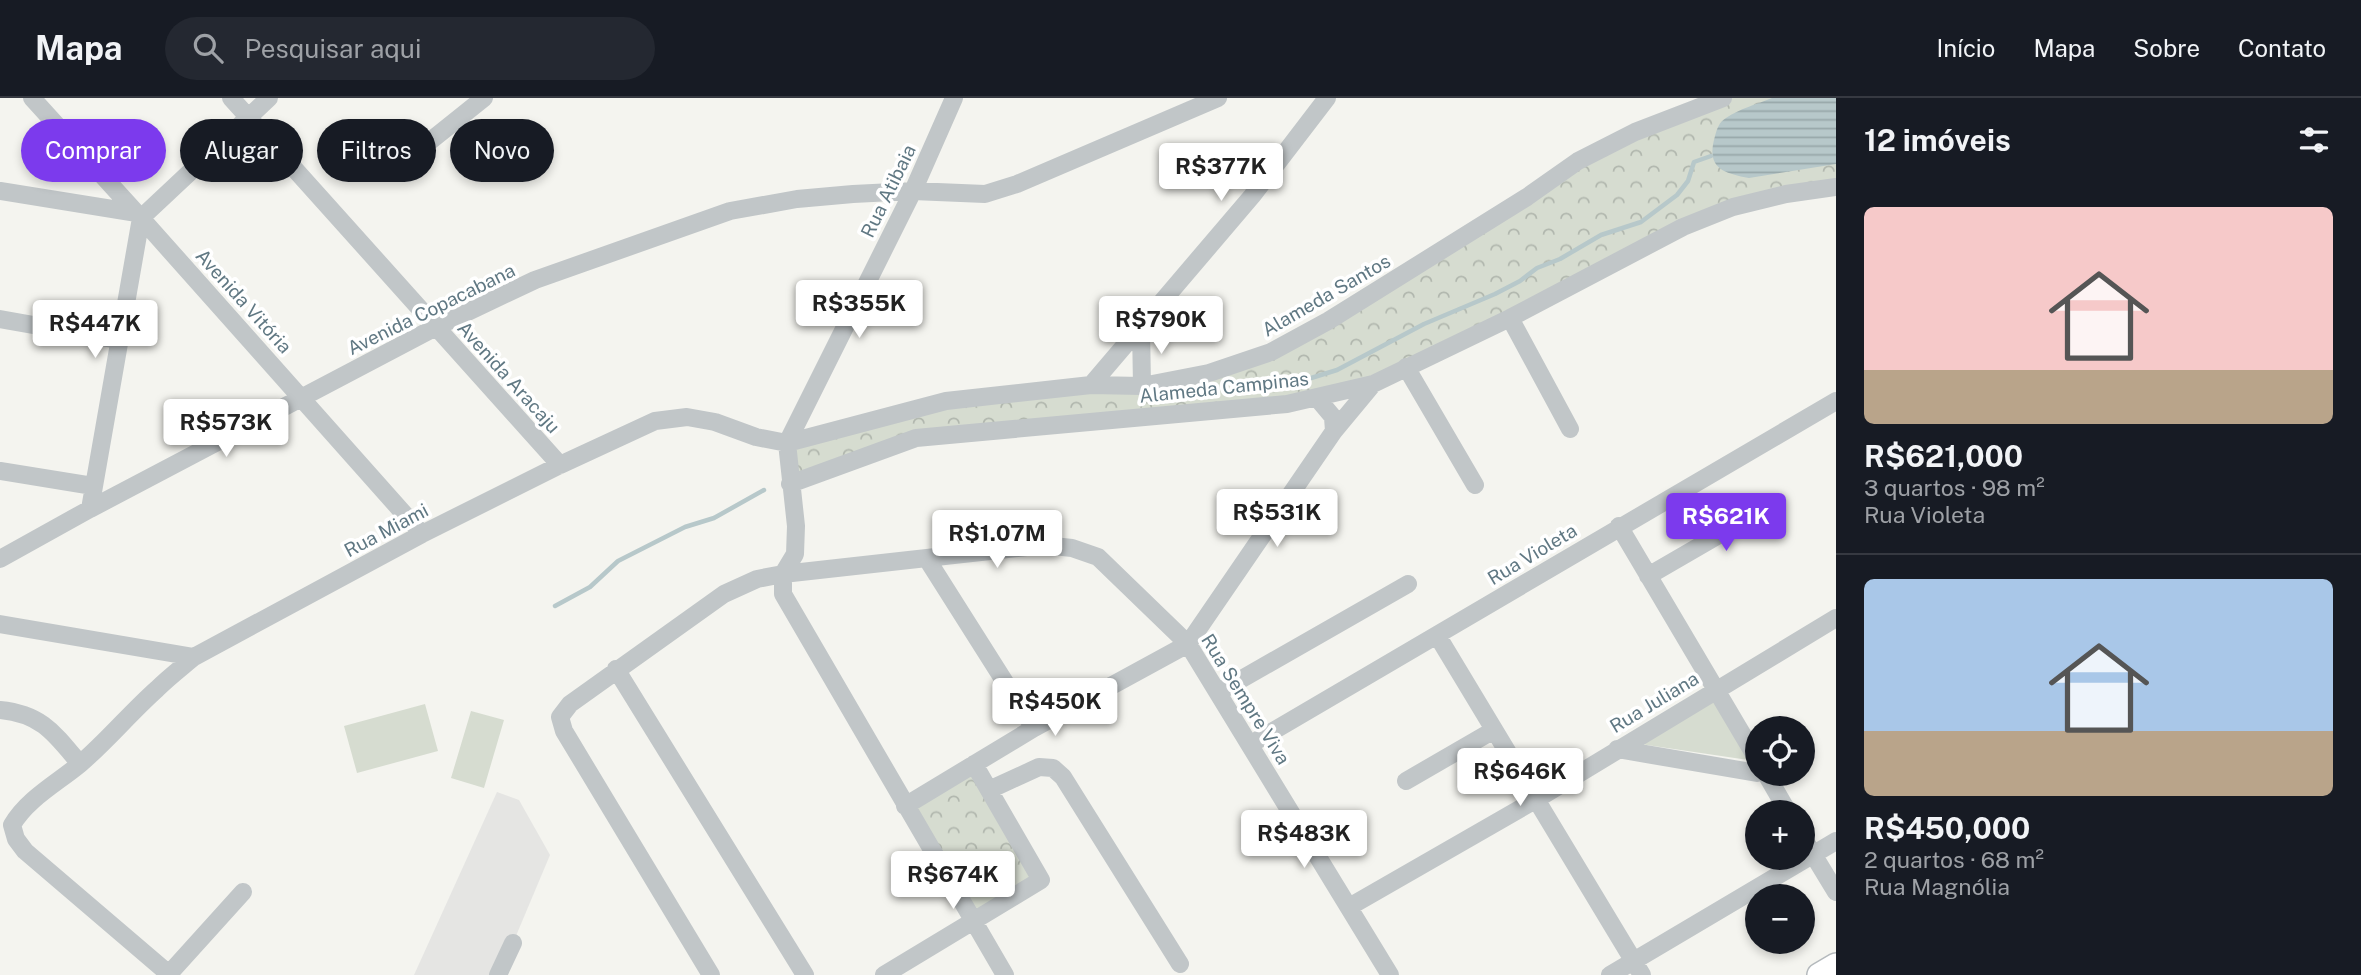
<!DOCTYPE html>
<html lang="pt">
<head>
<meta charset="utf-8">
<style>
	:root { --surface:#171b24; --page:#242831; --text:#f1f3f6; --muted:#9ea1a6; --line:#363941; --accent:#7c3aed }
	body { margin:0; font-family:"Public Sans",sans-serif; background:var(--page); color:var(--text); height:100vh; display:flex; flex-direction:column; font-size:26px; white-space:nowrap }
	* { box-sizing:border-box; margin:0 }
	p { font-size:23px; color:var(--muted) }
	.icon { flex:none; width:38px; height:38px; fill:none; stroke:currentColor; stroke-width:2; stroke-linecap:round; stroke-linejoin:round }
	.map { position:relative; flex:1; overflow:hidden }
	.panel { display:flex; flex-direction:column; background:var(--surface); width:525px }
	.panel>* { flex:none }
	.banner { position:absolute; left:21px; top:21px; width:665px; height:63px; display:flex; gap:14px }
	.controls { position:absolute; left:1745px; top:618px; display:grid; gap:14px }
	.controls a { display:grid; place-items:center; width:70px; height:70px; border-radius:50%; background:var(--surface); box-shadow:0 4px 10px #0003; font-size:35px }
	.price { position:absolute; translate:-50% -60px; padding:0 16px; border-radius:7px; background:#fff; color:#222; font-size:23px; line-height:46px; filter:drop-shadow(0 2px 4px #0008) }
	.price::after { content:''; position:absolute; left:50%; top:42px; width:21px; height:16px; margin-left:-10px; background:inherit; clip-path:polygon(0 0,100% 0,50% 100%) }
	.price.current { background:var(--accent); color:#fff }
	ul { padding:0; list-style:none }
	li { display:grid; align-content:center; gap:14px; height:371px; padding:0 28px }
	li+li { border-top:2px solid var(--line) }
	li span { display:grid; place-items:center; height:217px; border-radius:10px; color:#555 }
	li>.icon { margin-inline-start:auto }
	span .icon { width:126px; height:126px; fill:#fffc; stroke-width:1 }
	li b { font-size:30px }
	h2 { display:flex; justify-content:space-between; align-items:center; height:84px; padding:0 28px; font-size:30px }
	.tag { padding:0 24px; border-radius:32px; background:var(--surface); box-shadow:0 4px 10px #0003; font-size:24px; line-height:63px }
	.tag.current { background:var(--accent); color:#fff }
	header { display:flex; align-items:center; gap:42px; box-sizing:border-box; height:98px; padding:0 35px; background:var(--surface); border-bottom:2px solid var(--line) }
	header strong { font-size:33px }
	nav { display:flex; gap:38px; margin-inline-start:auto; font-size:24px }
	.search { width:490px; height:63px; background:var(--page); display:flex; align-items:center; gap:18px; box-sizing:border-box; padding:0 24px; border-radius:38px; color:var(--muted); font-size:26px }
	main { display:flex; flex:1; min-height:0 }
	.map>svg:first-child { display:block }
	.built { fill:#e5e5e3 }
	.green { fill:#d6dcd0 }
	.park { fill:url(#park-crowns) }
	.water { fill:url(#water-rules) }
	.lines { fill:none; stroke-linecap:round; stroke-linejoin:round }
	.stream { stroke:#b7c8ca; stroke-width:4.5 }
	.major-casing { stroke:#b4b9bc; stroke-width:26 }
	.minor { stroke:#c1c6c8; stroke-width:18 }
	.major { stroke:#fff; stroke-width:23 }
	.labels { text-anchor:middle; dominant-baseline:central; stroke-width:7; stroke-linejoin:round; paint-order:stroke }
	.street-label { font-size:19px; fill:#607883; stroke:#fff }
</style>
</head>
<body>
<header>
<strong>Mapa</strong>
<div class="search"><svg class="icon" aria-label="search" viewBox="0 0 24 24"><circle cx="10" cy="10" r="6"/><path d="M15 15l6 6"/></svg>Pesquisar aqui</div>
<nav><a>Início</a><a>Mapa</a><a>Sobre</a><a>Contato</a></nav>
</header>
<main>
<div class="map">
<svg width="1836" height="877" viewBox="0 0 1836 877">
	<defs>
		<pattern id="park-crowns" width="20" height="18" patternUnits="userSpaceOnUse" patternTransform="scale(1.75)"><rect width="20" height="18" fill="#d6dcd0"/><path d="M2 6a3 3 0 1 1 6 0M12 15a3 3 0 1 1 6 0" fill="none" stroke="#b1b7ae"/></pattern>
		<pattern id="water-rules" width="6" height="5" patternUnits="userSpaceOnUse" patternTransform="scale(1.75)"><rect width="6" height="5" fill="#b7c8ca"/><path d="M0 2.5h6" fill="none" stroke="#98a7a9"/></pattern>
	</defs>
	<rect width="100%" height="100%" fill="#f4f4ef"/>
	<path class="built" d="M 497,694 L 519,702 L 550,757 L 513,845 L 498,877 L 414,877 Z"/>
	<path class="green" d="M 1714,599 L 1755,663 L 1640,646 Z
		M 425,606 L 438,653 L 357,675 L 344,628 Z
		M 471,613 L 504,622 L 484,690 L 451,680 Z"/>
	<path class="park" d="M 1723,0 L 1836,0 L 1836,89 L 1733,109 L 1510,220 L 1317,300 L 949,337 L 790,386 L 787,345 L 946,303 L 1142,288 L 1271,254 L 1578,63 Z
		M 974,666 L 1041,782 L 973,824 L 905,708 Z"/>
	<path class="water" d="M 1772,0 L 1836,0 L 1836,66 L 1749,80 C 1721,75 1706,69 1715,38 C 1717,31 1719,24 1726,20 C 1739,11 1757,6 1772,0 Z"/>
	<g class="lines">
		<path class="stream" d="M 1232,291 L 1295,285 L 1337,272 L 1424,226 L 1495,196 L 1520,183 L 1537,170 L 1560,161 L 1601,137 L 1641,124 L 1677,97 L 1688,83 L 1694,64 L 1711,58
			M 555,508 L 590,489 L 618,463 L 685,429 L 714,420 L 764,392"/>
		<defs>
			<path id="major" d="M 1819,877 L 1836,867"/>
		</defs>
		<use href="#major" class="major-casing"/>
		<path class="minor" d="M 32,0 L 141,120 L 422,436
			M 231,0 L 560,367
			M 414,56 L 484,0
			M 0,93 L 137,115
			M 1510,220 L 1570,331
			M 0,221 L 118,242
			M 1141,229 L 1142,288
			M 1406,269 L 1475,387
			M 1091,287 L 1252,98 L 1327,0
			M 1317,300 L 1333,319 L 1334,333
			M 0,373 L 93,388
			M 790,386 L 916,340 L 1287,306 L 1373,286 L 1510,220 L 1683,129 L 1733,109 L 1786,96 L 1836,89
			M 90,411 L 141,120 L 269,0
			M 1619,428 L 1757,661
			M 0,461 L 90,411 L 436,229 L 535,182 L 730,113 L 797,101 L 853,96 L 913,93 L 985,96 L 1017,86 L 1218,0
			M 927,461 L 1034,630
			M 783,476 L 795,456 L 796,428 L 787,345 L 913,93 L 954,0
			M 783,476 L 783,496 L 1005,877
			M 1648,478 L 1774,405
			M 0,526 L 194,559 L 422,436 L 560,367 L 655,323 L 687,319 L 715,324 L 756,339 L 787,345 L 946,303 L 1091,287 L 1142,288 L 1209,275 L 1271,254 L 1328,223 L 1527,99 L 1578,63 L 1635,34 L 1723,0
			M 1437,537 L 1642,877
			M 616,571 L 805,877
			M 1219,594 L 1408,486
			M 0,612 C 42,616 55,636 80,666
			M 1251,646 L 1836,303
			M 1617,651 L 1757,675
			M 1766,676 L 1788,714
			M 1406,683 L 1494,632
			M 989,692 L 1039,669 L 1053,670 L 1063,679 L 1180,866
			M 905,708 L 1034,630 L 1188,546 L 1334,333 L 1373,286
			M 1802,738 L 1836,794
			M 1349,809 L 1537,701 L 1836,520
			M 169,876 L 25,753 L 16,741 L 12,727 C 27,701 57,685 80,666 C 107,643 130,615 157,591 C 168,580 181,570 194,559
			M 168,877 L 243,794
			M 498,877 L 513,845
			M 711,877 L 564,633 L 560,619 L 570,606 L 724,496 L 757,481 L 783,476 L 1044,447 L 1072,450 L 1098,459 L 1188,546 L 1390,877
			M 884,877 L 1041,782 L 974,666
			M 1610,877 L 1836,743"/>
		<use href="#major" class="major"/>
	</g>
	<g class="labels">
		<g class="street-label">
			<text transform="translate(888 93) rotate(-64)">Rua Atibaia</text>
			<text transform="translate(1326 197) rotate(-30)">Alameda Santos</text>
			<text transform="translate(244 203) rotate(48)">Avenida Vitória</text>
			<text transform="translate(431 211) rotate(-26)">Avenida Copacabana</text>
			<text transform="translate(509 279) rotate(48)">Avenida Aracaju</text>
			<text transform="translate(1224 289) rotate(-6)">Alameda Campinas</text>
			<text transform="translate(386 432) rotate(-28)">Rua Miami</text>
			<text transform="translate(1532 456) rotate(-31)">Rua Violeta</text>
			<text transform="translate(1246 601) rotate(58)">Rua Sempre Viva</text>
			<text transform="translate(1654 604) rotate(-31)">Rua Juliana</text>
		</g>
	</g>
</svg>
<div class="controls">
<a><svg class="icon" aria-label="locate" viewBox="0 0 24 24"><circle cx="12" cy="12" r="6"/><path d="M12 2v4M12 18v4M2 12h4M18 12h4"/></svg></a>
<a>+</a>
<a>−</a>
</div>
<b class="price" style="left:1221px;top:105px">R$377K</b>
<b class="price" style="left:859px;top:242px">R$355K</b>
<b class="price" style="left:1161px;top:258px">R$790K</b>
<b class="price" style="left:95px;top:262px">R$447K</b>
<b class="price" style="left:226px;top:361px">R$573K</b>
<b class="price" style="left:1277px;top:451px">R$531K</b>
<b class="price current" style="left:1726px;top:455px">R$621K</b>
<b class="price" style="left:997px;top:472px">R$1.07M</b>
<b class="price" style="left:1055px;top:640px">R$450K</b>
<b class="price" style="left:1520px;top:710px">R$646K</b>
<b class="price" style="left:1304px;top:772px">R$483K</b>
<b class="price" style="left:953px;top:813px">R$674K</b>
<div class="banner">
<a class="tag current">Comprar</a>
<a class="tag">Alugar</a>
<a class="tag">Filtros</a>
<a class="tag">Novo</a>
</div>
</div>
<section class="panel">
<h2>12 imóveis<svg class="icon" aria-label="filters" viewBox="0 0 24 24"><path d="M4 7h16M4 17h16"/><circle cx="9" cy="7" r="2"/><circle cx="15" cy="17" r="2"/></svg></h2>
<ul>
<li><span style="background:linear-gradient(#f6c9c9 75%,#b9a48a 0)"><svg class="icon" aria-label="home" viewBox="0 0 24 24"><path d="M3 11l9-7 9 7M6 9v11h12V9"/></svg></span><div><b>R$621,000</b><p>3 quartos · 98 m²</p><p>Rua Violeta</p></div></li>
<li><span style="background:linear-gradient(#a9c7e8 70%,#b9a48a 0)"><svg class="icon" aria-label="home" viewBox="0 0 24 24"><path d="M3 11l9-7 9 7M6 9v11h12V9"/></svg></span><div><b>R$450,000</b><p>2 quartos · 68 m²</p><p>Rua Magnólia</p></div></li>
</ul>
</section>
</main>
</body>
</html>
